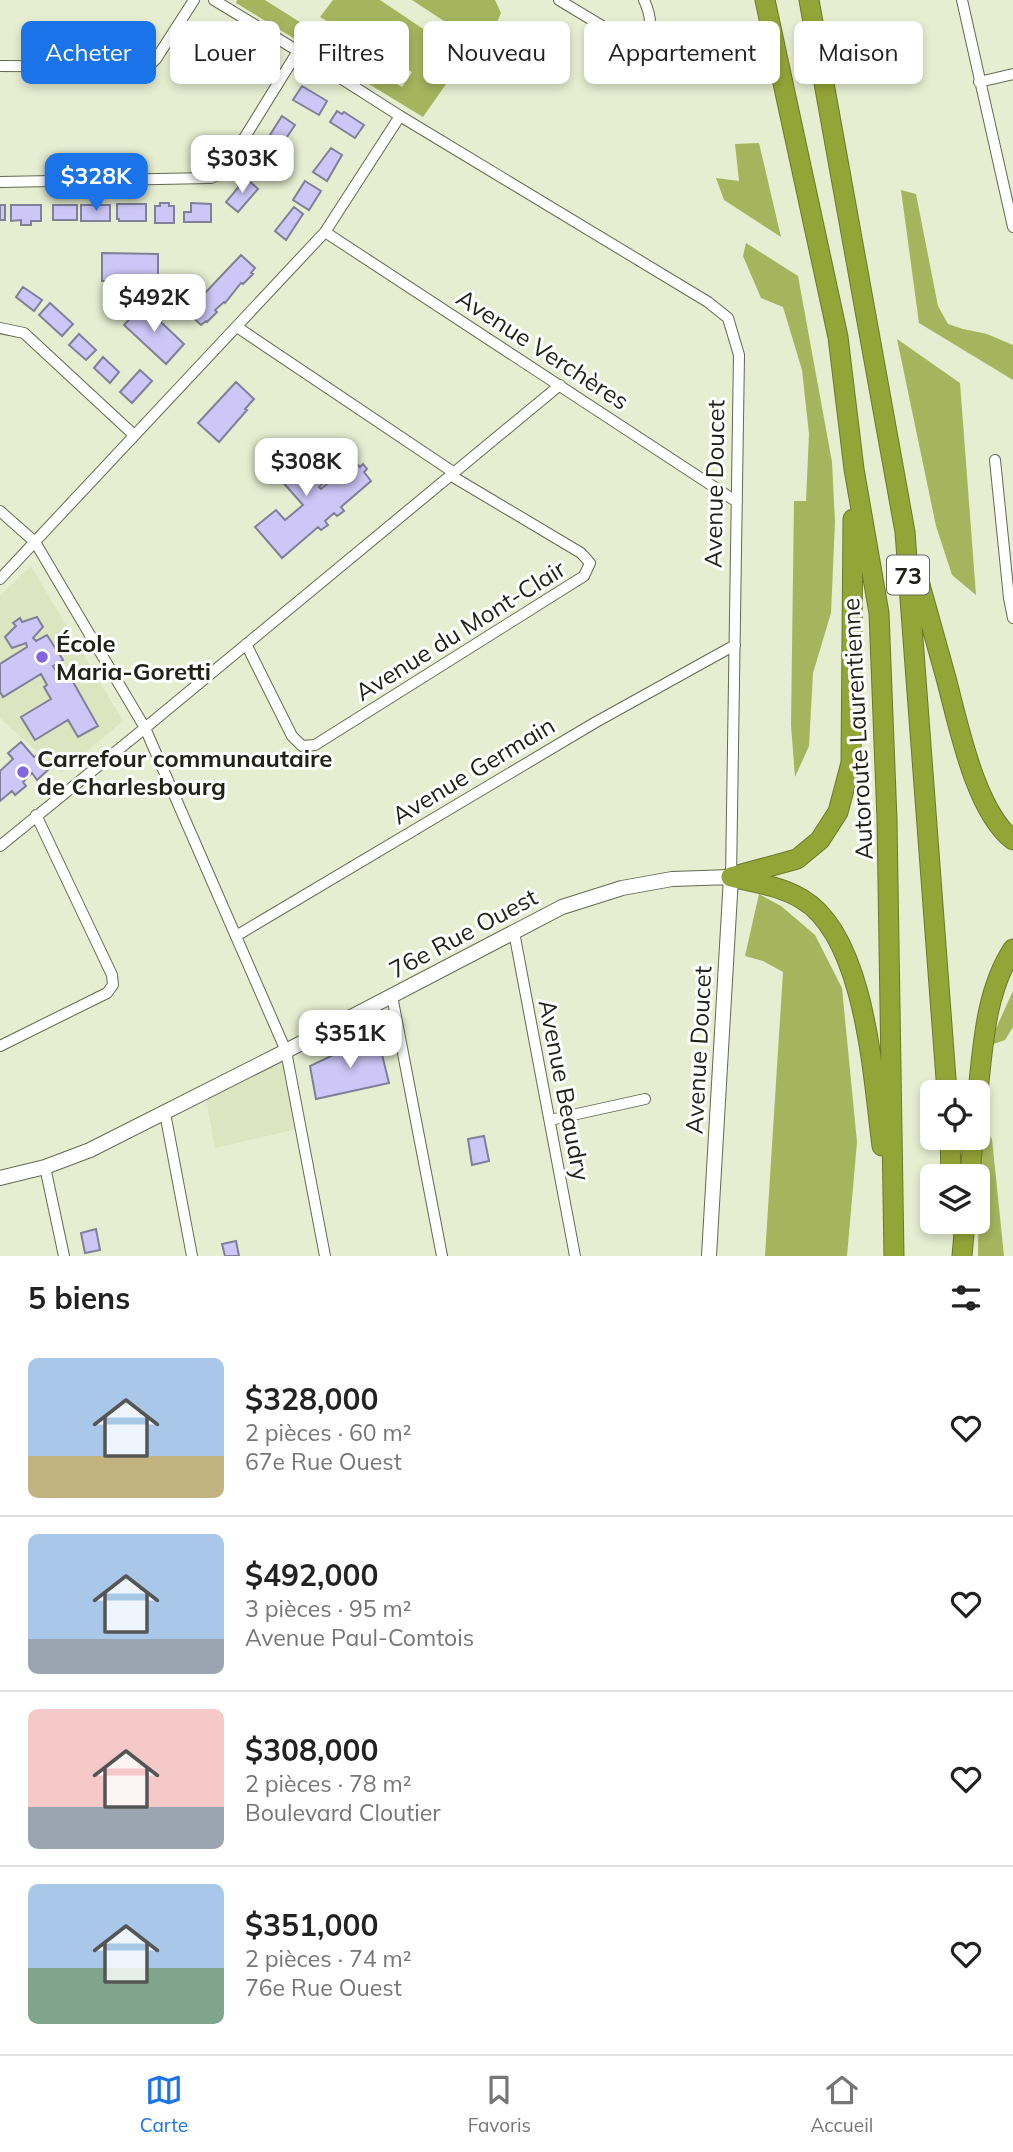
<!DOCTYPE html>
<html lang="fr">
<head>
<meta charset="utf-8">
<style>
	:root { --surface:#fff; --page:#f6f6f6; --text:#222; --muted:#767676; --line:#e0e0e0; --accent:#1a73e8 }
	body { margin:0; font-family:Mulish,sans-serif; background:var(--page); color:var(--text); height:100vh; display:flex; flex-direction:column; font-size:26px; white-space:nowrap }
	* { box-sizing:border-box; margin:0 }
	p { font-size:23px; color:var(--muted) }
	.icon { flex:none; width:38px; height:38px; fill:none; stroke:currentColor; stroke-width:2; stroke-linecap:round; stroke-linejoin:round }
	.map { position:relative; height:1256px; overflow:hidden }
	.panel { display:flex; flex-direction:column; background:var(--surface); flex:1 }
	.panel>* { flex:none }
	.banner { position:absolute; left:21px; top:21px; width:971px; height:63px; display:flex; gap:14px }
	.buttons { position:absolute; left:920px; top:1080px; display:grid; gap:14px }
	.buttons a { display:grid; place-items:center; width:70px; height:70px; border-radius:10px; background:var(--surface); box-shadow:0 4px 10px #0003; font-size:35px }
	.price { position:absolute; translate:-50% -60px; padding:0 16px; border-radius:14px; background:#fff; color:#222; font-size:23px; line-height:46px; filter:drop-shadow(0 2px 4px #0008) }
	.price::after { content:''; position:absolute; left:50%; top:42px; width:21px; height:16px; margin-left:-10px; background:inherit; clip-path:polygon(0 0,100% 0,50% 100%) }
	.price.active { background:var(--accent); color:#fff }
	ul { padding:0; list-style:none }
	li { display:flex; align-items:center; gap:21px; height:175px; padding:0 28px }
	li+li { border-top:2px solid var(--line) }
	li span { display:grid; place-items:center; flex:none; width:196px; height:140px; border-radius:10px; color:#555 }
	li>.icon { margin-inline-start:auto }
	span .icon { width:84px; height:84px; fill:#fffc; stroke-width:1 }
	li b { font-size:30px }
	h2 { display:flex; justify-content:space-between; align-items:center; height:84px; padding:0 28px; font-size:30px }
	.chip { padding:0 24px; border-radius:10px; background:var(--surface); box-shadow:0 4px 10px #0003; font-size:24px; line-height:63px }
	.chip.active { background:var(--accent); color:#fff }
	.tab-bar { display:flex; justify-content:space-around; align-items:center; height:98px; border-top:2px solid var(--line); background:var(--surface); font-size:19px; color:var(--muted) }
	.tab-bar a { display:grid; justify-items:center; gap:4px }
	.tab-bar .active { color:var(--accent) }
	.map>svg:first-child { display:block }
	.built { fill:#dce4c0 }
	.forest { fill:#a5b45d }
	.building { fill:#cdc6f7; stroke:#827f98; stroke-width:2 }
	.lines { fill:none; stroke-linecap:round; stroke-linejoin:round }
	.minor-casing { stroke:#646950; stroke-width:12 }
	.tertiary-casing { stroke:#646950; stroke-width:16 }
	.motorway-casing { stroke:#6c782c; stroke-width:21 }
	.minor { stroke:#fff; stroke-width:10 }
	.tertiary { stroke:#fff; stroke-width:14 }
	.motorway { stroke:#94a537; stroke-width:19 }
	.poi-dot { fill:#8365e0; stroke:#fff; stroke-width:2.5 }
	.labels { text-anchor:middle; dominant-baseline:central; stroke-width:6; stroke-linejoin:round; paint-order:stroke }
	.shield { fill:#fff; stroke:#64655e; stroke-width:2 }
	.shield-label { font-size:23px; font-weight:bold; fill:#212319 }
	.street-label { font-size:24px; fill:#212319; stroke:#fff }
	.poi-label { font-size:24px; font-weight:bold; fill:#212319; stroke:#fff; text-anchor:start }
</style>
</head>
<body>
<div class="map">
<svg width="1013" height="1256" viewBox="0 0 1013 1256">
	<rect width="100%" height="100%" fill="#e6edd0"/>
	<path class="built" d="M 31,566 L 123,721 L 61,773 L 0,718 L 0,596 Z
		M 286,1051 L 301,1128 L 215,1148 L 205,1092 Z"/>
	<path class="forest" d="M 237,0 L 265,0 L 402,87 L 412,72 L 320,17 L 333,0 L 380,0 L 465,57 L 423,117 L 236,3 Z
		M 412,0 L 495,0 L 501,13 L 492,34 L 508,48 L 503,60 Z
		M 759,143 L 781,237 L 724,200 L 716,178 L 739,181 L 735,144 Z
		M 901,190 L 916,194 L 938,306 L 948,324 L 963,329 L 987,334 L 1013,345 L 1013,380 L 919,323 Z
		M 746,243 L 798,276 L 832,462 L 835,522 L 831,613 L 813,673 L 809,746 L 795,777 L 791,725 L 794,501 L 806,501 L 809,434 L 802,370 L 783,307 L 761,298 L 743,256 Z
		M 897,339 L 960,383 L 976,595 L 952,575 L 936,526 Z
		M 759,894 L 781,906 L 815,935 L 842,988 L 857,1142 L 847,1256 L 765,1256 L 783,972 L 763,961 L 745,956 Z
		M 1013,991 L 1013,1027 L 1005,1040 L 988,1046 Z
		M 983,1128 L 992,1139 L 1004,1256 L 978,1256 L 979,1165 Z"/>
	<path class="building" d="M 302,86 L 327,101 L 319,115 L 293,100 Z
		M 337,111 L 342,114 L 344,112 L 364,125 L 355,138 L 330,122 Z
		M 282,116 L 295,125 L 283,143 L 270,135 Z
		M 263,146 L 275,154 L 258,180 L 246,172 Z
		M 331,148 L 342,155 L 327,181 L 313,172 Z
		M 246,178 L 258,189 L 238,212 L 226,202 Z
		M 305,181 L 321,191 L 309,210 L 293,200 Z
		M 160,203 L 169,203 L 169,206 L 174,206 L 174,223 L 155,223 L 155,206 L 160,206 Z
		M 191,203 L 211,204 L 211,222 L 184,222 L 184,212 L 191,212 Z
		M 117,204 L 146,204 L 146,221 L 119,221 L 119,219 L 117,219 Z
		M 0,205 L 5,205 L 5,220 L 0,220 Z
		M 11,205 L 41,205 L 41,221 L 31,221 L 31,225 L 21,225 L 21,220 L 11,221 Z
		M 53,205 L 77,205 L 77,220 L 53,220 Z
		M 81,205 L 110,205 L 110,221 L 81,221 Z
		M 294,207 L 303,214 L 286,240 L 275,231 Z
		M 102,253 L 158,254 L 158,281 L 102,281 Z
		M 241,255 L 255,268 L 251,273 L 253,274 L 243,284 L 241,283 L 225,303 L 224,302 L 215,310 L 217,312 L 207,322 L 206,321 L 201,325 L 187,312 Z
		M 23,287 L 42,300 L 34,311 L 16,297 Z
		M 50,303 L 73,324 L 62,336 L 39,315 Z
		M 143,305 L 184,344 L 166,364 L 124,325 Z
		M 79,334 L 96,350 L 86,360 L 69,345 Z
		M 103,357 L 119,372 L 110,383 L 94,368 Z
		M 140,370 L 152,381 L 132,403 L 120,392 Z
		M 236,382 L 254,399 L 245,409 L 247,410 L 219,442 L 198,423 Z
		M 279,440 L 306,471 L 311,467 L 324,482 L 319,487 L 321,489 L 354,461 L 360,467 L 363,464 L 367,469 L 364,472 L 371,481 L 341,507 L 344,511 L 337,516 L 334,513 L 325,521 L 328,525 L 321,530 L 318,527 L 282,558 L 255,527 L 276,510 L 285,520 L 303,505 L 265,462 L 263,464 L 258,458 L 266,451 L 265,450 Z
		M 37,617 L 43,627 L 33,638 L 36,641 L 47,635 L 63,660 L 53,666 L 60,678 L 68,673 L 98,726 L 78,737 L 68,720 L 35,740 L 21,717 L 51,699 L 44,687 L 47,685 L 41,674 L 3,697 L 0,692 L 0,664 L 27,647 L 26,643 L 12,648 L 5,637 L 16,626 L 13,623 L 20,618 L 22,622 Z
		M 21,742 L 34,757 L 37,755 L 49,769 L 37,780 L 32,773 L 23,782 L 26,786 L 15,795 L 12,791 L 0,801 L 0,771 L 13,759 L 8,753 Z
		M 377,1034 L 389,1083 L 316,1099 L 310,1066 Z
		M 484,1136 L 489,1161 L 472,1165 L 468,1139 Z
		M 96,1229 L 100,1250 L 85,1253 L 81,1233 Z
		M 236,1241 L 239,1256 L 225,1256 L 222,1244 Z"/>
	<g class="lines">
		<defs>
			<path id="minor" d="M 214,0 L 298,51 L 400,116 L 708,302 L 728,318 L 739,355 L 731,877
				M 559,0 L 622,38 C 654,48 654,22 644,0
				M 962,0 L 1013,227
				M 0,66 L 148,67 L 156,59 L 194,0
				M 979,82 L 1013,74
				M 0,182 L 211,178 L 219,174 L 227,166 L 298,51
				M 325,232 L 737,502
				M 237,327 L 453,472
				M 0,328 L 24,333 L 134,435
				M 995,460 L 1009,598 L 1013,618
				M 0,511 L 35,542 L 145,728 L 286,1051 L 325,1256
				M 0,579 L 325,232 L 400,116
				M 246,644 L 292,736 L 302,746 L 315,745 L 584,576 L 590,563 L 581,553 L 450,475
				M 0,846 L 145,728 L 560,385
				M 514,932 L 575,1256
				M 236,936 L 596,722 L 735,645
				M 392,996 L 442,1256
				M 0,1046 L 107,993 L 113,985 L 112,975 L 36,815
				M 165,1113 L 192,1256
				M 550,1120 L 645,1099
				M 45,1167 L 64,1256"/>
			<path id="tertiary" d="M 0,1178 L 45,1167 L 90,1150 L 286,1051 L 562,907 L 622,888 L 672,879 L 731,877 L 709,1256"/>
			<path id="motorway" d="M 765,0 L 838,337 L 854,469 L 879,613 L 887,820 L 894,1256
				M 809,0 L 905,532 L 947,1092
				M 917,574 C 927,609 936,643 946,678 C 958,723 975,811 1013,840
				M 731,877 L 797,859 L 820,840 L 838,812 L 851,763 L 853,519
				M 735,878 C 758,883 782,887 802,899 C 866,937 873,1078 882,1146
				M 978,1092 C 983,1044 986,990 1013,949
				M 950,1138 L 951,1176
				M 970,1176 L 973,1138
				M 962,1256 L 965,1222"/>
		</defs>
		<use href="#minor" class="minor-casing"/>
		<use href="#tertiary" class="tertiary-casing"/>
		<use href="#motorway" class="motorway-casing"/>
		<use href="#minor" class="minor"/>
		<use href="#tertiary" class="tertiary"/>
		<use href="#motorway" class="motorway"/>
	</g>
	<g class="poi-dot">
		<circle cx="42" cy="657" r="7"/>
		<circle cx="23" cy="772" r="7"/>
	</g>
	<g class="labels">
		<rect class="shield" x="887" y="555.5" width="42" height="39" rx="5"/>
		<g class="shield-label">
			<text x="908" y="575">73</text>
		</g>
		<g class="street-label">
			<text transform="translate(543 349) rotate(33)">Avenue Verchères</text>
			<text transform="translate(714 484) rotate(-89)">Avenue Doucet</text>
			<text transform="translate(460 630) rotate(-32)">Avenue du Mont-Clair</text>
			<text transform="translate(857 729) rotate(-93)">Autoroute Laurentienne</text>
			<text transform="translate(473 770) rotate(-31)">Avenue Germain</text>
			<text transform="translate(463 933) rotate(-28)">76e Rue Ouest</text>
			<text transform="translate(698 1050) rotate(-87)">Avenue Doucet</text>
			<text transform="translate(565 1090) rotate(79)">Avenue Beaudry</text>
		</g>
		<g class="poi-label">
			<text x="56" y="643">École<tspan x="56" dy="28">Maria-Goretti</tspan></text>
			<text x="37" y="758">Carrefour communautaire<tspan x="37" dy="28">de Charlesbourg</tspan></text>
		</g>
	</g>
</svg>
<div class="buttons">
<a><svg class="icon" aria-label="locate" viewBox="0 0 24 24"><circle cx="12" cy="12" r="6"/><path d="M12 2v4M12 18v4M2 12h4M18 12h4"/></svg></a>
<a><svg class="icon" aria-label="layers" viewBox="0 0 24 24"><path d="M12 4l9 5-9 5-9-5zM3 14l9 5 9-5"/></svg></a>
</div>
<b class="price" style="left:242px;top:195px">$303K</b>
<b class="price active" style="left:96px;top:213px">$328K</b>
<b class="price" style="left:154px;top:334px">$492K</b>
<b class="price" style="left:306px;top:498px">$308K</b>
<b class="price" style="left:350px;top:1070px">$351K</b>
<div class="banner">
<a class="chip active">Acheter</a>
<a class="chip">Louer</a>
<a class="chip">Filtres</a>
<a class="chip">Nouveau</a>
<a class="chip">Appartement</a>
<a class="chip">Maison</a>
</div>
</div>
<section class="panel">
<h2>5 biens<svg class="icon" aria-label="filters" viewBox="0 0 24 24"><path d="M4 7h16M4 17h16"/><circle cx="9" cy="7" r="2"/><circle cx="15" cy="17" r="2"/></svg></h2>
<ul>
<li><span style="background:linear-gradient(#a9c7e8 70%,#c2b280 0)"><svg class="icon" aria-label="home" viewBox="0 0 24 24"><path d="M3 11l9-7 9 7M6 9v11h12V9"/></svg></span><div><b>$328,000</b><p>2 pièces · 60 m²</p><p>67e Rue Ouest</p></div><svg class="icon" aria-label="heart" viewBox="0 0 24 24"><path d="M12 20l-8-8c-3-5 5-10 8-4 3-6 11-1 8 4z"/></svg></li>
<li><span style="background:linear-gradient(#a9c7e8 75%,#9aa5b1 0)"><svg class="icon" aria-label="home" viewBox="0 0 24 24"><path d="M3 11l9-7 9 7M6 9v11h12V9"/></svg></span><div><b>$492,000</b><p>3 pièces · 95 m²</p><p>Avenue Paul-Comtois</p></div><svg class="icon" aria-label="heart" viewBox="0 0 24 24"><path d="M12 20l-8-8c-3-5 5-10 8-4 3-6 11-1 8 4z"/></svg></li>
<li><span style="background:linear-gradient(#f6c9c9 70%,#9aa5b1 0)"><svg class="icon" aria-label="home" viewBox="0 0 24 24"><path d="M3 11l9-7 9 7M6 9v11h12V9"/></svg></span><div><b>$308,000</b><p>2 pièces · 78 m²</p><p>Boulevard Cloutier</p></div><svg class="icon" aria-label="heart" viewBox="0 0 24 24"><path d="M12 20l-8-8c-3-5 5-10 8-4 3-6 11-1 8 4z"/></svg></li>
<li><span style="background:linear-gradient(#a9c7e8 60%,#7fa58c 0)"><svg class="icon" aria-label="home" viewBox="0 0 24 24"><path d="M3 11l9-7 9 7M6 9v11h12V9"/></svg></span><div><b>$351,000</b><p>2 pièces · 74 m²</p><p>76e Rue Ouest</p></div><svg class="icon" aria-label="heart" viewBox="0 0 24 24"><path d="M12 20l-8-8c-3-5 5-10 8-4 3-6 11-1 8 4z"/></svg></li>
</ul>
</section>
<nav class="tab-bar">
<a class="active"><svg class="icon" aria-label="map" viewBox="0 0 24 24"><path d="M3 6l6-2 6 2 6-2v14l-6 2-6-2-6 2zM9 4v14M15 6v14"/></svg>Carte</a>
<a><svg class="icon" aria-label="saved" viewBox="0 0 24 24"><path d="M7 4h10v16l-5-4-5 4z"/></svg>Favoris</a>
<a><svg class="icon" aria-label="home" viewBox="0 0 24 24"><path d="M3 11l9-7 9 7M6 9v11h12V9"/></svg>Accueil</a>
</nav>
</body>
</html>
